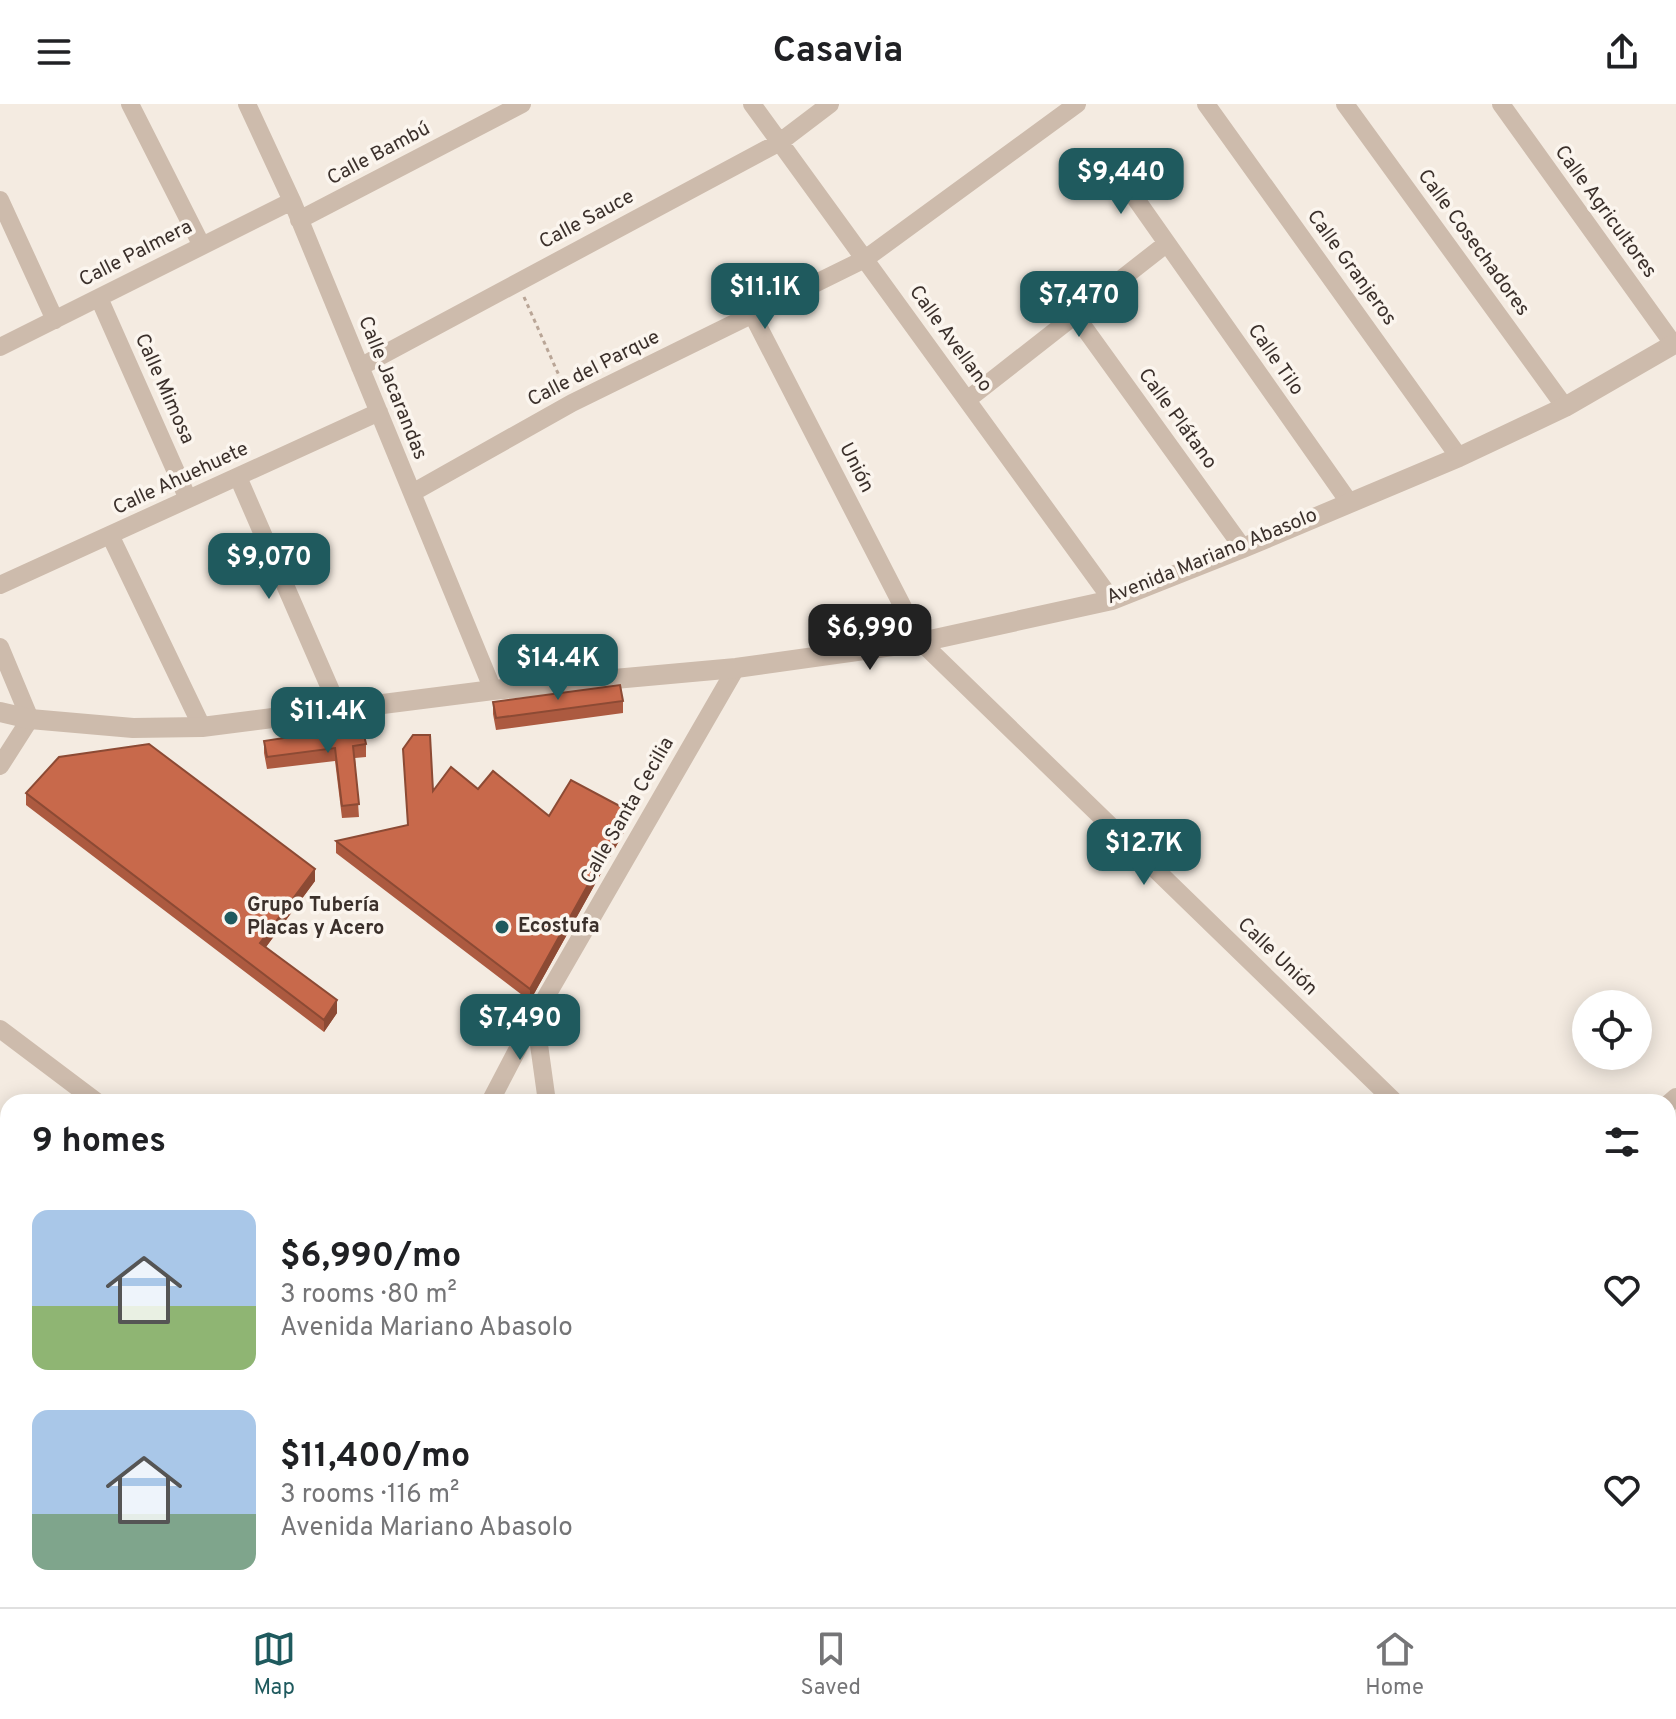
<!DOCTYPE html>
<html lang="en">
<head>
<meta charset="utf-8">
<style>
	:root { --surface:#fff; --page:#f2f2f2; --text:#202124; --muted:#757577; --line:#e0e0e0; --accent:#1f5a5e }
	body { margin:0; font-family:Overpass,sans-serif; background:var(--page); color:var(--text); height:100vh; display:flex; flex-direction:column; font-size:30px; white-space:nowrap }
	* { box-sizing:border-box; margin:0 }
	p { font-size:26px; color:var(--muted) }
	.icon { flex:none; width:44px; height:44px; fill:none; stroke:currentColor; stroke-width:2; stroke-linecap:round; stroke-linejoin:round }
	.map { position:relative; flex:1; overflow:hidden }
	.side { position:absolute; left:0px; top:990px; width:1676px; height:514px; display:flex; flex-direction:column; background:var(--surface); border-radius:24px 24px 0 0; box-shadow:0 4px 20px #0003 }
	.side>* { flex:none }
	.fabs { position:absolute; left:1572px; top:886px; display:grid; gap:16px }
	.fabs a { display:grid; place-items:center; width:80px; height:80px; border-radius:50%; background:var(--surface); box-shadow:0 4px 20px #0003; font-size:40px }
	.price { position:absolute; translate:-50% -68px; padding:0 18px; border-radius:16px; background:var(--accent); color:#fff; font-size:26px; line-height:52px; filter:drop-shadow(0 2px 4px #0008) }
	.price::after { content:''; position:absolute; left:50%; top:48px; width:24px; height:18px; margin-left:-12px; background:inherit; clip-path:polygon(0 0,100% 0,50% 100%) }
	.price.on { background:#222; color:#fff }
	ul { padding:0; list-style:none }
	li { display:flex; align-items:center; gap:24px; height:200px; padding:0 32px }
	li span { display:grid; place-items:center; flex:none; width:224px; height:160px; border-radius:16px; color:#555 }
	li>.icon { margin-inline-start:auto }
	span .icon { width:96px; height:96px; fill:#fffc; stroke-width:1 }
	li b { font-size:34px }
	h2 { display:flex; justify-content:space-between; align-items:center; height:96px; padding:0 32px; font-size:34px }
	header { display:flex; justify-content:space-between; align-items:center; height:104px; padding:0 32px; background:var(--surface); font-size:36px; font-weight:700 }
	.tab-bar { display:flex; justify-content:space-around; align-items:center; height:112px; border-top:2px solid var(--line); background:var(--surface); font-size:22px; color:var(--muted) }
	.tab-bar a { display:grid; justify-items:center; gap:4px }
	.tab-bar .on { color:var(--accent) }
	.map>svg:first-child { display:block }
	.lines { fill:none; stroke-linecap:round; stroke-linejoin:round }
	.path { stroke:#b9a596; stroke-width:3; stroke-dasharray:4 4; stroke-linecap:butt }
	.service { stroke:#cdbbac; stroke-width:9 }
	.minor { stroke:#cdbbac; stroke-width:18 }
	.tertiary { stroke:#cdbbac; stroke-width:20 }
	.wall { fill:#ac5a40 }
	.shaded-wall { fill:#8c4a34 }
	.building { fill:#c8694b; stroke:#8c4a34; stroke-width:2 }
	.poi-dot { fill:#1f5a5e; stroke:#fbf5ee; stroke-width:3 }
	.labels { text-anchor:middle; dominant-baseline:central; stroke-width:7; stroke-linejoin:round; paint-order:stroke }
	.street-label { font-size:20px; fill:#3b302b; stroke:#fbf5ee }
	.poi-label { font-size:20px; font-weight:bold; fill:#3b302b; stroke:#fbf5ee; text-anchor:start }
</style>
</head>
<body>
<header><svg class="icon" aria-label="menu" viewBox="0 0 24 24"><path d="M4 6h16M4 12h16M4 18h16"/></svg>Casavia<svg class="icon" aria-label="share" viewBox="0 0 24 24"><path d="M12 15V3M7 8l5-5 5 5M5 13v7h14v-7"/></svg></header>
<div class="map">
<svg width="1676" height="1503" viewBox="0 0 1676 1503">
	<rect width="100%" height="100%" fill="#f4ebe1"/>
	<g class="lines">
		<path class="path" d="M 524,193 L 565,285"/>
		<path class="service" d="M 0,1279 L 8,1283
			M 0,1394 L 8,1398
			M 43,1503 L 47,1496
			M 167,1503 L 171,1496"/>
		<path class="minor" d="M 130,0 L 202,142
			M 247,0 L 292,97 L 493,586
			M 752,0 L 1112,496
			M 1206,0 L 1459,353
			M 1345,0 L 1565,303
			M 1501,0 L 1674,241
			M 1112,61 L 1349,398
			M 0,96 L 55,216
			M 299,116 L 522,0
			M 99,194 L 188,395
			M 752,210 L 921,538 L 1395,998
			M 1075,211 L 1243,444
			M 0,243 L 292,97
			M 360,263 L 780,38 L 830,0
			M 967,296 L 1166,140
			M 238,373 L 339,605
			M 412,389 L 572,299 L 865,155 L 1077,0
			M 110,431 L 202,623
			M 0,481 L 379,308
			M 0,543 L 30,615 L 0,662
			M 535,912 L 547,998
			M 0,925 L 97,998
			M 490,998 L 535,912 L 736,564
			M 1668,1000 L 1676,993
			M 1668,1104 L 1676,1110
			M 1668,1268 L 1676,1276
			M 1668,1472 L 1676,1464
			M 299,1496 L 306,1503
			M 611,1496 L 612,1503
			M 222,1503 L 226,1496
			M 1163,1503 L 1170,1496
			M 1475,1503 L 1482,1496
			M 1637,1503 L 1644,1496"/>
		<path class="tertiary" d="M 0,608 L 30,615 L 133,624 L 202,623 L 493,586 L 736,564 L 921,538 L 1112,496 L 1243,444 L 1459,353 L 1565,303 L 1676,239"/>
	</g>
	<path class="wall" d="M 623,597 L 623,609 L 496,626 L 493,610 L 493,598 Z
		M 264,637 L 366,640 L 366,653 L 355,654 L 359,713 L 342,714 L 335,657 L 267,665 L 264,649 Z
		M 403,645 L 433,687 L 478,685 L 549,712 L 629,719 L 530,897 L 336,749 L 336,737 L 408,721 Z
		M 26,689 L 315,777 L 266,843 L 337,909 L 324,928 L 26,701 Z"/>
	<path class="shaded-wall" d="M 629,707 L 629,719 L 530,897 L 530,885 Z
		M 315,765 L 315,777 L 260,851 L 260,839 Z
		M 337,896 L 337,909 L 324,928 L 324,916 Z"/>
	<path class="building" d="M 620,581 L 623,597 L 496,614 L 493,598 Z
		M 362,622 L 366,640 L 353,642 L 359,700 L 342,702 L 335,644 L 267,653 L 264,637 Z
		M 413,631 L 430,631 L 433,687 L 451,663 L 478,685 L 493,667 L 549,712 L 571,676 L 629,707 L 530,885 L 336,737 L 408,721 L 403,645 Z
		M 149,640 L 315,765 L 260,839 L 337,896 L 324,916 L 26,689 L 59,653 Z"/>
	<g class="poi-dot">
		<circle cx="231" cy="814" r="8"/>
		<circle cx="502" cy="823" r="8"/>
	</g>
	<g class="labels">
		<g class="street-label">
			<text transform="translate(379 50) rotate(-28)">Calle Bambú</text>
			<text transform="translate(1605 108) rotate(54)">Calle Agricultores</text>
			<text transform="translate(587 116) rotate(-28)">Calle Sauce</text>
			<text transform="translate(1473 139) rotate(54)">Calle Cosechadores</text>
			<text transform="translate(136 150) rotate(-27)">Calle Palmera</text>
			<text transform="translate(1351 164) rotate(54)">Calle Granjeros</text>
			<text transform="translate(950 235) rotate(54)">Calle Avellano</text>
			<text transform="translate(1275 256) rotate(55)">Calle Tilo</text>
			<text transform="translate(594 265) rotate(-27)">Calle del Parque</text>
			<text transform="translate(392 284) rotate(68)">Calle Jacarandas</text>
			<text transform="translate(164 285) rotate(66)">Calle Mimosa</text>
			<text transform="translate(1177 315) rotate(54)">Calle Plátano</text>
			<text transform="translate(856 364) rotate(63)">Unión</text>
			<text transform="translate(181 375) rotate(-25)">Calle Ahuehuete</text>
			<text transform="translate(1212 453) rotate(-22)">Avenida Mariano Abasolo</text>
			<text transform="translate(628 707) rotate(-60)">Calle Santa Cecilia</text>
			<text transform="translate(1277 853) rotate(44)">Calle Unión</text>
		</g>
		<g class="poi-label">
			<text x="247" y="802">Grupo Tubería<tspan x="247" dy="23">Placas y Acero</tspan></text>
			<text x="518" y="823">Ecostufa</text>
		</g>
	</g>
</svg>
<div class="fabs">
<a><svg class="icon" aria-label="locate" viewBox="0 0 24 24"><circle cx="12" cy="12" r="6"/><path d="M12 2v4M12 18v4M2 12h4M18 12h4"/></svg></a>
</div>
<b class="price" style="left:1121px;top:112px">$9,440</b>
<b class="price" style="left:765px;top:227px">$11.1K</b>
<b class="price" style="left:1079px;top:235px">$7,470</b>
<b class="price" style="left:269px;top:497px">$9,070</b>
<b class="price on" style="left:870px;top:568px">$6,990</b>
<b class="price" style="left:558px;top:598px">$14.4K</b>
<b class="price" style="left:328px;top:651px">$11.4K</b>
<b class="price" style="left:1144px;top:783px">$12.7K</b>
<b class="price" style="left:520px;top:958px">$7,490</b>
<section class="side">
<h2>9 homes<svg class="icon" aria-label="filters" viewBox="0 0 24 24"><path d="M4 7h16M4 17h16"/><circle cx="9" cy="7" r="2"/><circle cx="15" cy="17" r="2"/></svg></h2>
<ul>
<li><span style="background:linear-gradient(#a9c7e8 60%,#8fb573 0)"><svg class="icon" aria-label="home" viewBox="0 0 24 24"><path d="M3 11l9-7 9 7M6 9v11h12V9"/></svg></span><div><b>$6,990/mo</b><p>3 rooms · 80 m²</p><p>Avenida Mariano Abasolo</p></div><svg class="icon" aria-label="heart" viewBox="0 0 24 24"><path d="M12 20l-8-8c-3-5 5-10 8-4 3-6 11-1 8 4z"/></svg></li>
<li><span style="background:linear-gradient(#a9c7e8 65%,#7fa58c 0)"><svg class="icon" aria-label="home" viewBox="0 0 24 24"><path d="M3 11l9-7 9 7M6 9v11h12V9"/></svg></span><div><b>$11,400/mo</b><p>3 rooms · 116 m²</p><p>Avenida Mariano Abasolo</p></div><svg class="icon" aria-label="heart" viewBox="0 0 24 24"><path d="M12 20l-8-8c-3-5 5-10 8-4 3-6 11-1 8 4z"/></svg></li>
</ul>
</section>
</div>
<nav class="tab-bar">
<a class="on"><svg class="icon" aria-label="map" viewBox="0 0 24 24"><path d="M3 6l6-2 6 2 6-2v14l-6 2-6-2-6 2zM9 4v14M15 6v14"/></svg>Map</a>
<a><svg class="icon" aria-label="saved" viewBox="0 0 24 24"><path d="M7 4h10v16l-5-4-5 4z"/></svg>Saved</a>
<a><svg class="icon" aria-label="home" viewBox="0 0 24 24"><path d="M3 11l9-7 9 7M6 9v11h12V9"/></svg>Home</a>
</nav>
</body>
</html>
